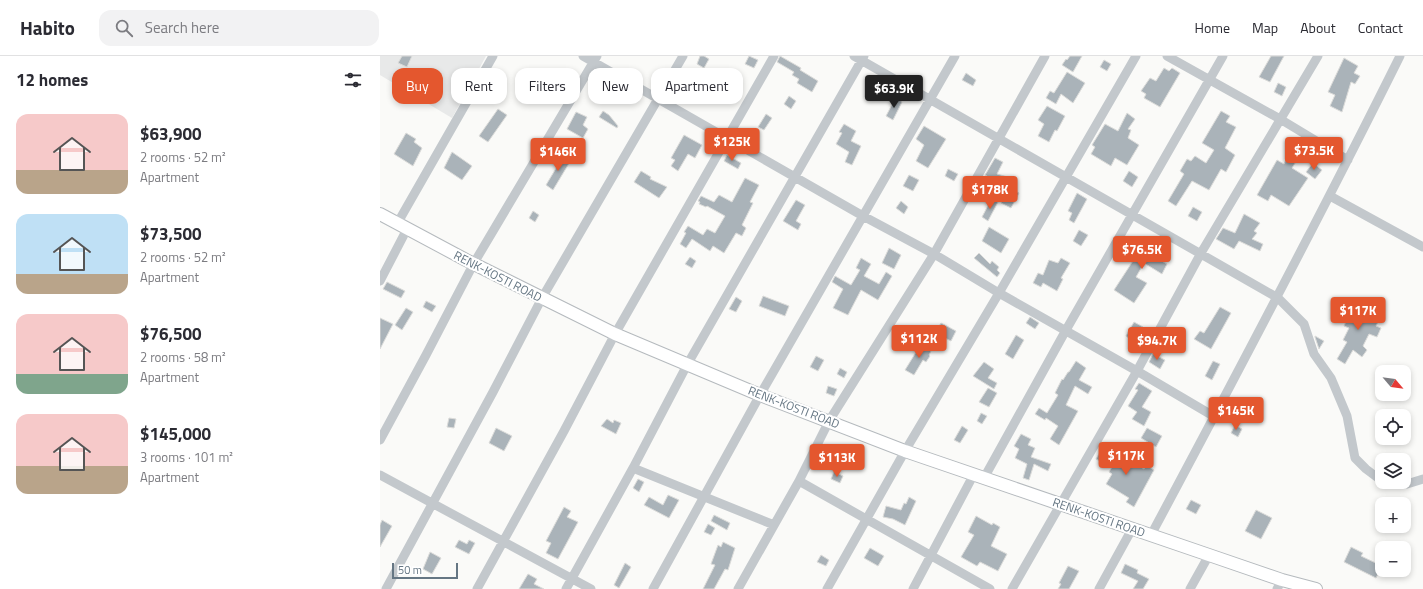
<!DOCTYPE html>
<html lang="en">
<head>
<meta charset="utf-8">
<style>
	:root { --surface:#fff; --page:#f2f2f3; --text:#2b2b33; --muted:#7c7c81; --line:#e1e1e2; --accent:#e4572e }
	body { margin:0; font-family:"Titillium Web",sans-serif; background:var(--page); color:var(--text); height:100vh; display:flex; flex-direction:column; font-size:15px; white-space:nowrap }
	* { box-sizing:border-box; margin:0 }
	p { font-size:13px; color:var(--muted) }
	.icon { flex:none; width:22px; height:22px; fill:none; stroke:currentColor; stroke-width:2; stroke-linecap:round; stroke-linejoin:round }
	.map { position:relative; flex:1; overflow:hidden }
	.sheet { display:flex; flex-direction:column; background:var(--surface); width:380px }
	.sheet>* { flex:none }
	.banner { position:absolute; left:12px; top:12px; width:380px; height:36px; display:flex; gap:8px }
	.needle { width:26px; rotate:119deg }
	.buttons { position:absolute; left:995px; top:309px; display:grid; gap:8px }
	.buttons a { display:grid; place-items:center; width:36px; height:36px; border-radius:8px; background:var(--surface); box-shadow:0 2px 6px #0003; font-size:20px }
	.scale { position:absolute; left:12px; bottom:10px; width:66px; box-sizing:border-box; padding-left:4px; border:2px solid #657683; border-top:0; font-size:11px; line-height:14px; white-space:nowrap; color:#657683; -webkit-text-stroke:3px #fff; paint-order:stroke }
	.price { position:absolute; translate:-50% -34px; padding:0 9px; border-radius:4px; background:var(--accent); color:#fff; font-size:13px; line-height:26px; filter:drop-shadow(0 1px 2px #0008) }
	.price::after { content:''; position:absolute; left:50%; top:24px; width:12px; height:9px; margin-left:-6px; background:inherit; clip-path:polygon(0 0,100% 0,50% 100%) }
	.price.current { background:#222; color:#fff }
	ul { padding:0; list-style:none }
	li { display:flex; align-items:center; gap:12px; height:100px; padding:0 16px }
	li span { display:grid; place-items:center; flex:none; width:112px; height:80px; border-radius:12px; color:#555 }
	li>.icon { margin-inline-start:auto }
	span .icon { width:48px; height:48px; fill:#fffc; stroke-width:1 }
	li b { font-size:17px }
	h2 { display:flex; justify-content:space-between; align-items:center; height:48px; padding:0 16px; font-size:17px }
	.pill { padding:0 14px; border-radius:12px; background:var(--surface); box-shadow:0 2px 6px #0003; font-size:14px; line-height:36px }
	.pill.current { background:var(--accent); color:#fff }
	header { display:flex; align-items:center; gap:24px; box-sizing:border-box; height:56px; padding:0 20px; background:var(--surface); border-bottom:1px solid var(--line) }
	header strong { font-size:19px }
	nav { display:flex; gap:22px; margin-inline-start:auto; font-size:14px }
	.search { width:280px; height:36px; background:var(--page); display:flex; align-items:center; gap:10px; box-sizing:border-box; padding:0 14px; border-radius:12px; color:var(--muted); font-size:15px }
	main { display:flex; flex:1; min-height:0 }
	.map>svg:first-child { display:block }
	.built { fill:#e8e9e9 }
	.building { fill:#aab3b9; stroke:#dcdcda }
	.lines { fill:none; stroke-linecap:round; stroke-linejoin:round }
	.major-casing { stroke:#b5babe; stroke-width:14 }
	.minor { stroke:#c3c8cc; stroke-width:9 }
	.major { stroke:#fff; stroke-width:12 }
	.labels { text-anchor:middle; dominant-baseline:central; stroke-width:4; stroke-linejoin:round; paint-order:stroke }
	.street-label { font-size:12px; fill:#657683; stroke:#fff }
</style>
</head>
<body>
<header>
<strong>Habito</strong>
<div class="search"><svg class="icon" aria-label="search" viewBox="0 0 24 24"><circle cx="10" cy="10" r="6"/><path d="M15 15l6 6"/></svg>Search here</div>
<nav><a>Home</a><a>Map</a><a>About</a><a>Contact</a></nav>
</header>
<main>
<section class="sheet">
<h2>12 homes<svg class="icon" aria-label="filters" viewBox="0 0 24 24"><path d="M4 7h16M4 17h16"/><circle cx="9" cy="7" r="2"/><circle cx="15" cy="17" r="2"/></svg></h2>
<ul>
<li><span style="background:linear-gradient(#f6c9c9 70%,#b9a48a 0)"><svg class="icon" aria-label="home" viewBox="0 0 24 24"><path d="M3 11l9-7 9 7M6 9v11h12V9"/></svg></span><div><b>$63,900</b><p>2 rooms · 52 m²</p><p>Apartment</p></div></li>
<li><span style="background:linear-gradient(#bfe0f5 75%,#b9a48a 0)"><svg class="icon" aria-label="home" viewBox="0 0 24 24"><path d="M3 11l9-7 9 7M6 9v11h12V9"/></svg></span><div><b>$73,500</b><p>2 rooms · 52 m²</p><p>Apartment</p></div></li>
<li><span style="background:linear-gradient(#f6c9c9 75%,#7fa58c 0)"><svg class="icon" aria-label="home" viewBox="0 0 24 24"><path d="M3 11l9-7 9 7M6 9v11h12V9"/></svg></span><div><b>$76,500</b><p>2 rooms · 58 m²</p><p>Apartment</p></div></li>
<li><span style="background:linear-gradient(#f6c9c9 65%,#b9a48a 0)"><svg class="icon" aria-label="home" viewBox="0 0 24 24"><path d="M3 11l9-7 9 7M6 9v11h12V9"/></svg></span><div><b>$145,000</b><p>3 rooms · 101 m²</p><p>Apartment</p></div></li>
</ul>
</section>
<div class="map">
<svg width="1043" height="533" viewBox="0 0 1043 533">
	<rect width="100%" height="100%" fill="#fafaf8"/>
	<path class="built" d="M 0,0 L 106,0 L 72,62 L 0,19 Z"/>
	<path class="building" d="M 22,0 L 32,0 L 27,11 L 18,7 Z
		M 320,0 L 324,0 L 329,3 L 324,12 L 317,8 Z
		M 369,0 L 378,4 L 374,12 L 365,8 Z
		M 400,0 L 421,12 L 420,14 L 438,25 L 432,36 L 417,27 L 419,23 L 412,19 L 414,16 L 397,6 Z
		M 690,0 L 702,0 L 693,16 L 682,9 L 686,3 L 687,4 Z
		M 891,0 L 904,0 L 890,26 L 879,21 Z
		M 964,2 L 978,10 L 974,17 L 980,20 L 975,28 L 971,26 L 962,56 L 950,50 L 955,39 L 948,36 Z
		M 724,4 L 731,8 L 727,15 L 720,11 Z
		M 784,12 L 789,15 L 792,12 L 800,17 L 780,51 L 764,42 L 766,38 L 761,35 L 770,22 L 776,25 Z
		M 687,16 L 705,27 L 693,47 L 681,38 L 676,48 L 666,42 L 670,35 L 674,37 Z
		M 586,17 L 596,24 L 593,30 L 582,24 Z
		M 898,27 L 906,31 L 902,40 L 894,36 Z
		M 325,33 L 334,37 L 330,46 L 321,41 Z
		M 409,40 L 416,45 L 411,53 L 404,48 Z
		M 516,41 L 522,46 L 513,64 L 506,60 Z
		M 667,50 L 685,60 L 677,75 L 675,74 L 669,86 L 658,80 L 664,68 L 658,64 Z
		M 118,53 L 127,59 L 108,86 L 99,80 Z
		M 223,55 L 229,59 L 238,70 L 237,72 L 219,61 Z
		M 841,55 L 850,60 L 846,66 L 856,71 L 845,92 L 855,99 L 846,116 L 841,113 L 829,134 L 812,125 L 796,150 L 788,145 L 804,118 L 800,115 L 807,103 L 811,105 L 815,100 L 826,107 L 834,94 L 822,87 Z
		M 196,56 L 207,61 L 203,69 L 208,73 L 203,82 L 187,73 Z
		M 747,57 L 755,63 L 748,73 L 751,74 L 748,82 L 759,89 L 747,109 L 735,102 L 731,110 L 711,98 L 715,91 L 712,89 L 725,68 L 738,75 Z
		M 386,58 L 392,62 L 384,74 L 378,71 Z
		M 464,68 L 476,75 L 471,85 L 481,90 L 472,109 L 465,106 L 469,96 L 456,88 L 462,77 L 459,76 Z
		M 544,70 L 566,83 L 548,112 L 536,105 L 544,89 L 536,83 Z
		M 26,77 L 36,83 L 34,86 L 42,92 L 33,110 L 14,98 Z
		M 304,79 L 322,89 L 315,102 L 308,98 L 298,115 L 291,110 L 295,104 L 291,102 Z
		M 72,96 L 92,110 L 82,124 L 64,112 Z
		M 184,99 L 191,104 L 173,134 L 166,129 Z
		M 347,99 L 361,107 L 358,113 L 344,105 Z
		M 908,99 L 917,104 L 912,112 L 928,122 L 909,150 L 891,139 L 888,145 L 877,139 L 897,104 L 904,108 Z
		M 615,102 L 623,106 L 617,118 L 631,122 L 627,131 L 621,129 L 621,128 L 605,119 Z
		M 933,107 L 942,114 L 935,123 L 926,116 Z
		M 568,113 L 578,118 L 574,125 L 565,120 Z
		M 261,115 L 271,121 L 270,123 L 287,131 L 279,142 L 254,126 Z
		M 749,115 L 758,121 L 752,131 L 743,125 Z
		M 529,119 L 539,124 L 533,135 L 523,130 Z
		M 365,122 L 379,129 L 370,146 L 373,147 L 362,169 L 366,172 L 362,180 L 356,177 L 344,197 L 333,190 L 330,195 L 312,183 L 306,192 L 300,188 L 306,177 L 304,176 L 308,170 L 323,179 L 327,173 L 335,177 L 345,160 L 327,150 L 326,151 L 319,148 L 320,146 L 318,145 L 321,140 L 334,146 L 339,139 L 352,146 Z
		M 629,132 L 639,137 L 631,152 L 621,147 Z
		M 697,137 L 707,143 L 694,167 L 689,164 L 692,157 L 688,155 Z
		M 612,142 L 618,146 L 608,165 L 602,161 Z
		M 416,144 L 425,149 L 416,165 L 421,168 L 418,174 L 403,165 Z
		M 521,145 L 528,151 L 524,158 L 516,152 Z
		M 813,151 L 822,156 L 817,165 L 808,160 Z
		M 153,155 L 159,159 L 155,166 L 149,162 Z
		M 864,158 L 880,167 L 874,175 L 877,177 L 872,183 L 883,188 L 880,195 L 859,185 L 854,193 L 836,183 L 843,172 L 855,177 Z
		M 609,171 L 629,183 L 621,197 L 602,185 Z
		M 699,174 L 708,179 L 701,190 L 693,185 Z
		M 772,182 L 788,192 L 780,204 L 787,208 L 782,218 L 764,207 L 756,221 L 767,227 L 754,247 L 734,234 L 764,188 L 767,190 Z
		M 509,192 L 521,199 L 514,213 L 502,207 Z
		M 599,197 L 610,208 L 612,205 L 619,211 L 617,214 L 620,217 L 617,221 L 594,202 Z
		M 310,201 L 316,205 L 312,212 L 305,208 Z
		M 481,202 L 491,208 L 484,220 L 499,228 L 506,216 L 512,220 L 498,244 L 481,234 L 468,259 L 453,252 L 463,233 L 452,226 L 455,220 L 471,229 L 480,214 L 476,212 Z
		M 681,202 L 690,207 L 681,222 L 683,223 L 677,235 L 663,227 L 661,231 L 653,227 L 658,217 L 663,219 L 669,204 L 678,207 Z
		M 7,226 L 25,235 L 21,242 L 3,233 Z
		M 383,240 L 409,250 L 405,260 L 379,250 Z
		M 356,241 L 362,245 L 356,256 L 349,253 Z
		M 46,245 L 56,250 L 52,256 L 43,251 Z
		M 975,245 L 993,254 L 990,260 L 999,264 L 996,270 L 1001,272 L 997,281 L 989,278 L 983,290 L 987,294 L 982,301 L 973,294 L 965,308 L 957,303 L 967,286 L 963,284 L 969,272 L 964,270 Z
		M 840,251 L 851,257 L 831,293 L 814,283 L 820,275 L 824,277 Z
		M 26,252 L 33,256 L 22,274 L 15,269 Z
		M 650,261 L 659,267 L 655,273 L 646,267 Z
		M 0,262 L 13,268 L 0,293 Z
		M 754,266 L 763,271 L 754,286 L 746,280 Z
		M 561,267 L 576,275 L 571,285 L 555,277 Z
		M 636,279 L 644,284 L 633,303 L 625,298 Z
		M 935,280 L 944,285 L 939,293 L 935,281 Z
		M 545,287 L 553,291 L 549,299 L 550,300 L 546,306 L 543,304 L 534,319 L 525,314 L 538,293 L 542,295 Z
		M 773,298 L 785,304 L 780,313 L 769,306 Z
		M 436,300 L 444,304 L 438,315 L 430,311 Z
		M 696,305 L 706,312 L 699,324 L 712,331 L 708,338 L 695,330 L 686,349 L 698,355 L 679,389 L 670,383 L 678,370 L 666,362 L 665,364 L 655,358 L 659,352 L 667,357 L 678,339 L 675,337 L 682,323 L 683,324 L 688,316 L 689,316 Z
		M 833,305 L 840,308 L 832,324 L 825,320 Z
		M 604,306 L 614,313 L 608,322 L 617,327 L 614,333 L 593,320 Z
		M 460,312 L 467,316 L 464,322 L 457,318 Z
		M 759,327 L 772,335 L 762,351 L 771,356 L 764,370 L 752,363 L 757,356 L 748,350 L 758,334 L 755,333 Z
		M 448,330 L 457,333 L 454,340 L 446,337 Z
		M 608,332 L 617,337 L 609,351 L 599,346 Z
		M 601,357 L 607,360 L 602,368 L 597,365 Z
		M 69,362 L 76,363 L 74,372 L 67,371 Z
		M 227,363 L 233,367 L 234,364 L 241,367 L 236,378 L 221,370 Z
		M 855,369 L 862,373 L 858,381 L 851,377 Z
		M 582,370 L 588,374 L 580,387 L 574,384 Z
		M 116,372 L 132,380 L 124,395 L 109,387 Z
		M 767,372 L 782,380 L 776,391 L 761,382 Z
		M 641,378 L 651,383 L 648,389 L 655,392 L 651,401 L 671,408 L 668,415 L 654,408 L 649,424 L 643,422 L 647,408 L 635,402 L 639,393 L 634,390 Z
		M 734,394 L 764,413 L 766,409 L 774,414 L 754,451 L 746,446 L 749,442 L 726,428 L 732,418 L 729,416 L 732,411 L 716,403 L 720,396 L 731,401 Z
		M 454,416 L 463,420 L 460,427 L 451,423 Z
		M 258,423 L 264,426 L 259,436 L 253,432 Z
		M 288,439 L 299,444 L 289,462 L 264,449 L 269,441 L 283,449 Z
		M 529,441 L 536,445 L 525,469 L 513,463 L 503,461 L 506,450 L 521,454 L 524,447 L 526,448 Z
		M 811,444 L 821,449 L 816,458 L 806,453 Z
		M 184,451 L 191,455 L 187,461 L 198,466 L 178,503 L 166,497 L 171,487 L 166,485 Z
		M 876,454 L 892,462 L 881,483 L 865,475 Z
		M 334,459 L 350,467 L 347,474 L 331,465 Z
		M 596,460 L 612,469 L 613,467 L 620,471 L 611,490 L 627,498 L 618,515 L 600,506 L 597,510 L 581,501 L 594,479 L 588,476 Z
		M 2,464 L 12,470 L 0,491 L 0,469 Z
		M 328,468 L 335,472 L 331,479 L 324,476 Z
		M 79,484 L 87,488 L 89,484 L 95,487 L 89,498 L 75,491 Z
		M 343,486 L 355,492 L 348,514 L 345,513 L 334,533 L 323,533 L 335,509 L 331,508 L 338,489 L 341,491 Z
		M 971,491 L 983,497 L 981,500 L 1002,510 L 996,522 L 964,506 Z
		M 490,492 L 504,500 L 498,510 L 484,502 Z
		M 50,496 L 61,502 L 52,518 L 43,513 Z
		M 441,499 L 449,504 L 446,510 L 437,506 Z
		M 245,507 L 251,511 L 239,532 L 234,529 Z
		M 745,508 L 758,514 L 757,517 L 769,523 L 763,533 L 753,533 L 758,525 L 741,517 Z
		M 688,510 L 699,515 L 689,533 L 678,533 L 681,528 L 679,527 Z
		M 148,518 L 157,523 L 154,528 L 164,533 L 139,533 Z"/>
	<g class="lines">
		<defs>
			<path id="major" d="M 0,158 L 86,204 L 235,278 L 380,339 L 525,395 L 829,499 L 902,524 L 936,533"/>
		</defs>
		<use href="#major" class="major-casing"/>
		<path class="minor" d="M 203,0 L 483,160 L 554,198 L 619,237 L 757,315 L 835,361
			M 474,0 L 898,242 L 924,268 L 934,298 L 951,322 L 967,360 L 975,402 L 986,413 L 1002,425
			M 787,0 L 900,63 L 968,104
			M 950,140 L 1043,191
			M 17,168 L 113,0
			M 0,225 L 27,173
			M 0,384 L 46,299 L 94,207 L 217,0
			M 253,412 L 394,469
			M 0,419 L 211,533
			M 604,422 L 686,274 L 843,0
			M 1010,426 L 1027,428 L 1043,423
			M 771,479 C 856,320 940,161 1020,0
			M 6,533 L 113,336 L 162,242 L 303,0
			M 97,533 L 184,375 L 235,278 L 394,0
			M 186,533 L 253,412 L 307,309 L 484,0
			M 273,533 L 380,339 L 575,0
			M 358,533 L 419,425
			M 447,533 L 525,395 L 619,237 L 756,0
			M 533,533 L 594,418
			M 610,533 L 419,425 L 449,365 L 554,198 L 665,0
			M 632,533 L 757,315 L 821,197 L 938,0
			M 719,533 L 752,473
			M 810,533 L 829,499
			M 897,533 L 902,524"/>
		<use href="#major" class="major"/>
	</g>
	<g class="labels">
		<g class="street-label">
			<text transform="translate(118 220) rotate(27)">RENK-KOSTI ROAD</text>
			<text transform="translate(414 351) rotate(21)">RENK-KOSTI ROAD</text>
			<text transform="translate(719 461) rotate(19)">RENK-KOSTI ROAD</text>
		</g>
	</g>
</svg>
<div class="buttons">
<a><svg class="needle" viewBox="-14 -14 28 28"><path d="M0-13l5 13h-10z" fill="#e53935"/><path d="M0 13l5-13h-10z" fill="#7c7c81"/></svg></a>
<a><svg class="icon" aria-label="locate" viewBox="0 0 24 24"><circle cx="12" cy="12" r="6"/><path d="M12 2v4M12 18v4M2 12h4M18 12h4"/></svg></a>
<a><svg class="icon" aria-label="layers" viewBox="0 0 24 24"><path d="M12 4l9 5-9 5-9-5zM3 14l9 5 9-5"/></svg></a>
<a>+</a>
<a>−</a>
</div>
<div class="scale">50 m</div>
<b class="price current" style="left:514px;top:53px">$63.9K</b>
<b class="price" style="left:352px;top:106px">$125K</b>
<b class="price" style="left:934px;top:115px">$73.5K</b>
<b class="price" style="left:178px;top:116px">$146K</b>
<b class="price" style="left:610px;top:154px">$178K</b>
<b class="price" style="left:762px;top:214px">$76.5K</b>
<b class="price" style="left:978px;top:275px">$117K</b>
<b class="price" style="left:539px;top:303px">$112K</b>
<b class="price" style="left:777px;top:305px">$94.7K</b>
<b class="price" style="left:856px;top:375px">$145K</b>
<b class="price" style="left:746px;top:420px">$117K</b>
<b class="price" style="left:457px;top:422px">$113K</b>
<div class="banner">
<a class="pill current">Buy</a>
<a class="pill">Rent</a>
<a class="pill">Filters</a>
<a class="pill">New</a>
<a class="pill">Apartment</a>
</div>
</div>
</main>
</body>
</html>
